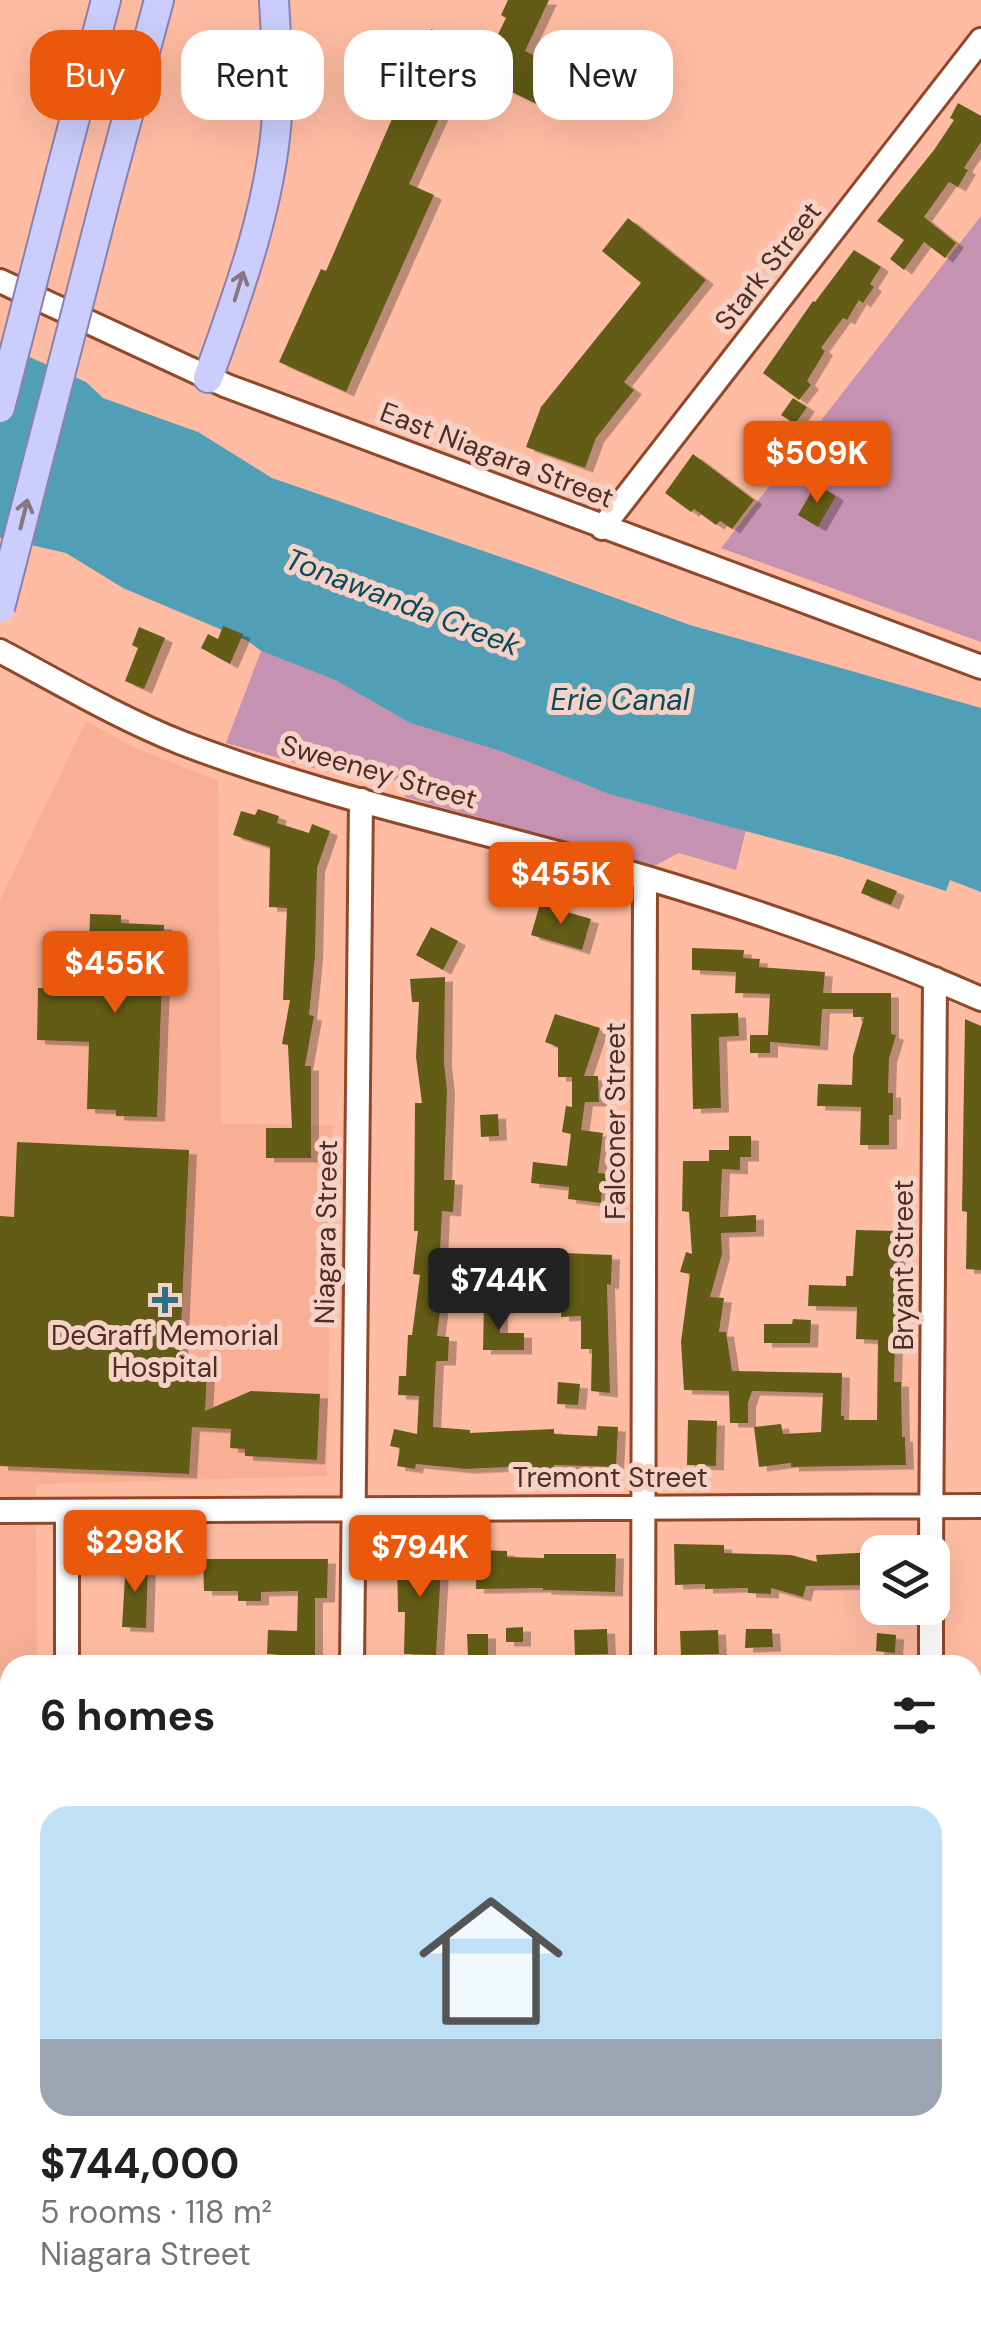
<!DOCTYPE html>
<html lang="en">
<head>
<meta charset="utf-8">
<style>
	:root { --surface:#fff; --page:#f2f2f2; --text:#202124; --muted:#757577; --accent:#ea580c }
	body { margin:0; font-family:"DM Sans",sans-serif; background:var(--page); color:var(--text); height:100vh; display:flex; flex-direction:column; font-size:38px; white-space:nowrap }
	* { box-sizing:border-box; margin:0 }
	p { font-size:32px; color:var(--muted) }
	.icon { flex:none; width:55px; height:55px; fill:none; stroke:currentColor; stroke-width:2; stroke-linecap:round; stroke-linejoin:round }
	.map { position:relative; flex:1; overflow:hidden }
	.drawer { position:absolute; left:0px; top:1655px; width:982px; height:672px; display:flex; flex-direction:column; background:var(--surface); border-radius:30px 30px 0 0; box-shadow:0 10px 40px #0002 }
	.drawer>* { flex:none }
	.hud { position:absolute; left:30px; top:30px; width:922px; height:90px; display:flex; gap:20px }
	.tools { position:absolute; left:860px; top:1535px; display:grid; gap:20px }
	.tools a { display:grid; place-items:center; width:90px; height:90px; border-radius:20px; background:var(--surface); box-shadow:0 10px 40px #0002; font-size:50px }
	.price { position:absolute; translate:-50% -85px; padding:0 22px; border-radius:10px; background:var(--accent); color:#fff; font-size:32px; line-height:65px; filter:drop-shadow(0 2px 5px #0008) }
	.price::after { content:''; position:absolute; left:50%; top:60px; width:30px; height:22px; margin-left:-15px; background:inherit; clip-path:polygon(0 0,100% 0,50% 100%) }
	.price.current { background:#222; color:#fff }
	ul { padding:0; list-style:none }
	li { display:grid; align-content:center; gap:20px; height:530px; padding:0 40px }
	li span { display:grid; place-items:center; height:310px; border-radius:30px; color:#555 }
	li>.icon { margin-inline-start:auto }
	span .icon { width:180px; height:180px; fill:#fffc; stroke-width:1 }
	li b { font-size:42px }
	h2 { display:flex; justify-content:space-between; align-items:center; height:120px; padding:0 40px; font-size:42px }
	.tag { padding:0 35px; border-radius:30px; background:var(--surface); box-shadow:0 10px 40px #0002; font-size:35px; line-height:90px }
	.tag.current { background:var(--accent); color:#fff }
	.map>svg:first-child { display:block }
	.built { fill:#f8af94 }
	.green { fill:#c592b1 }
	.water { fill:#519eb7 }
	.building { fill:#645b18; filter:url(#shadow) }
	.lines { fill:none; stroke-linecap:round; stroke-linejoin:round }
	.minor-casing { stroke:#90472a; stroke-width:28 }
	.major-casing { stroke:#8a81ae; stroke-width:32 }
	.minor { stroke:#fff; stroke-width:22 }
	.major { stroke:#cbcefc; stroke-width:28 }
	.major-bridge-casing { stroke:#8a81ae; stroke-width:32; stroke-linecap:butt }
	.major-bridge { stroke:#cbcefc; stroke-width:28 }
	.oneway { stroke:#877684 }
	.poi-dot { fill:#2f6f83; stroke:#f5d2c5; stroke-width:4 }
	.labels { text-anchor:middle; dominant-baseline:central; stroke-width:10; stroke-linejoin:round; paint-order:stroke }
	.street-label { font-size:28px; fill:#4f2e21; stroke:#f5d2c5 }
	.poi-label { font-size:28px; fill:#4f2e21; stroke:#f5d2c5 }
	.water-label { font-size:30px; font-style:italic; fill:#074c5e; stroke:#f5d2c5 }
</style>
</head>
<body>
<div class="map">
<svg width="981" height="2326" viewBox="0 0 981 2326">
	<defs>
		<filter id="shadow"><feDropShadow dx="8" dy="4.5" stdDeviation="0" flood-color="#0004"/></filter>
	</defs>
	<rect width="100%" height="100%" fill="#ffbca2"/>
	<path class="built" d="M 86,721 L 135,748 L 218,781 L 221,1124 L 333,1125 L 327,1476 L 36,1484 L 37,1665 L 10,1665 L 10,1677 L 0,1677 L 0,900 Z"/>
	<path class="green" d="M 981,216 L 981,642 L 721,548 Z
		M 261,651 L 335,680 L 410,723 L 503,752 L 609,794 L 746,830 L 736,870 L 679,853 L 654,866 L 405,797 L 402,782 L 332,761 L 321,770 L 226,743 Z
		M 0,2301 L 10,2301 L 10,2318 L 62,2318 L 61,2326 L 0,2326 Z"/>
	<path class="water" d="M 0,344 L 86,382 L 103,398 L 198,432 L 272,478 L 541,571 L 690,625 L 981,708 L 981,892 L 950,880 L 946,891 L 838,856 L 609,794 L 503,752 L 410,723 L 335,680 L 261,651 L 248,641 L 123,588 L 66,553 L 0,538 Z"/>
	<path class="building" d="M 508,0 L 549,0 L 525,51 L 557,66 L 539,105 L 462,68 L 409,184 L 434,195 L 346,392 L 279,362 L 321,269 L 326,271 L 431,29 L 488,55 L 506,18 L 501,15 Z
		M 958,103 L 981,116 L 981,142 L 964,168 L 968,170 L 958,187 L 949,182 L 924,217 L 956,243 L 945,258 L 924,242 L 904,270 L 890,259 L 904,240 L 877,221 L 934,150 L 954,120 L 950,118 Z
		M 628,218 L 706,280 L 624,382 L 634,390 L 596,438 L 585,468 L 526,447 L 541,407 L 641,283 L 602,251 Z
		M 854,250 L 881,267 L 870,284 L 874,287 L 863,303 L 859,300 L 847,320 L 843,318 L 821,348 L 825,351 L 807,381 L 811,385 L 799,400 L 763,373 L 813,301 L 815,302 Z
		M 793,398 L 807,407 L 795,424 L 781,415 Z
		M 693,454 L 754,500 L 732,529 L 720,521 L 716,525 L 694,509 L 691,512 L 665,493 Z
		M 816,484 L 836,496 L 818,527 L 798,515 Z
		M 223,626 L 243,634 L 230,664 L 201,648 L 208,634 L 218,639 Z
		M 139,627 L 165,638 L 144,689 L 125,681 L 138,648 L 132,645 Z
		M 258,809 L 279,816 L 277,823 L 309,833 L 312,824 L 330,831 L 317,868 L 315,957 L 309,1015 L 314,1016 L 305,1066 L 311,1066 L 311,1158 L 266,1158 L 266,1128 L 292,1128 L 288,1045 L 282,1044 L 290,1000 L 283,1000 L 287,908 L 269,907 L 270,847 L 233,835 L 241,811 L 255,815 Z
		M 867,879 L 897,891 L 891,905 L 861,893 Z
		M 540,904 L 591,919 L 582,950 L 531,935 Z
		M 90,914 L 121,915 L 121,923 L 164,925 L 157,1117 L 116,1116 L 116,1110 L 87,1109 L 89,1042 L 37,1040 L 38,988 L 88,990 Z
		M 431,927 L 458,941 L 443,970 L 416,955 Z
		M 692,948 L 744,950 L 743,958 L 760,959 L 759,967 L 825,972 L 823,993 L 891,993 L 891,1034 L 896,1035 L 889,1059 L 888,1093 L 893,1093 L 893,1115 L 889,1115 L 889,1145 L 860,1145 L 861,1107 L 817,1106 L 818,1084 L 852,1085 L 853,1056 L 864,1017 L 853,1017 L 853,1009 L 822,1009 L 820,1046 L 770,1042 L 770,1053 L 750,1053 L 750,1035 L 768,1035 L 770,994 L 735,993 L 736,972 L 692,970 Z
		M 445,977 L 444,1063 L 447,1089 L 444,1180 L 455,1180 L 453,1212 L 442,1211 L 438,1295 L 442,1296 L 437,1336 L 449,1337 L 448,1361 L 436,1361 L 433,1427 L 470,1430 L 470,1433 L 554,1429 L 554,1434 L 597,1436 L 598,1426 L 618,1427 L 616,1467 L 554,1465 L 554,1469 L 532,1469 L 532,1466 L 466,1469 L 416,1464 L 415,1469 L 397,1466 L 400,1448 L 390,1446 L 394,1429 L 417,1434 L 419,1396 L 398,1395 L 399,1376 L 406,1376 L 408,1335 L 412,1335 L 420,1275 L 413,1274 L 418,1231 L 414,1231 L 415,1103 L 422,1103 L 416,1057 L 419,1002 L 412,1002 L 410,979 Z
		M 738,1013 L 739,1036 L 719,1037 L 721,1108 L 693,1109 L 691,1014 Z
		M 555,1014 L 600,1028 L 584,1076 L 598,1076 L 599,1102 L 585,1102 L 581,1130 L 603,1133 L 598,1173 L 612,1174 L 610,1190 L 602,1189 L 601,1203 L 568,1199 L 569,1187 L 531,1183 L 533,1162 L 567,1166 L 571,1134 L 562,1132 L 566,1106 L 572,1107 L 572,1077 L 558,1077 L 558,1047 L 545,1042 Z
		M 965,1019 L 981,1026 L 981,1270 L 966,1269 L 967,1212 L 962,1211 Z
		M 498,1114 L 499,1136 L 481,1137 L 480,1115 Z
		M 729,1136 L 751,1136 L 751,1157 L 740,1157 L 740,1170 L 722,1169 L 720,1217 L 756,1215 L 756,1232 L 721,1233 L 722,1254 L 710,1297 L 724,1298 L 719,1332 L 726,1332 L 732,1371 L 842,1373 L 841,1416 L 844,1416 L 844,1420 L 877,1420 L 878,1340 L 856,1339 L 857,1307 L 808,1306 L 809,1285 L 846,1286 L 846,1276 L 853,1276 L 856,1230 L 898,1231 L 894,1382 L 901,1382 L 902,1437 L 905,1437 L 906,1465 L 791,1467 L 791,1463 L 759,1467 L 754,1427 L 781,1424 L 783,1434 L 821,1432 L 823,1393 L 752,1391 L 748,1403 L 748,1423 L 730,1423 L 729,1391 L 684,1390 L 681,1342 L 690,1274 L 680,1272 L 686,1252 L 692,1254 L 689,1212 L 682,1211 L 683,1161 L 709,1161 L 709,1150 L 729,1150 Z
		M 17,1142 L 189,1150 L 180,1352 L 189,1372 L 207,1372 L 205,1411 L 251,1391 L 320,1394 L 317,1460 L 245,1456 L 245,1449 L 230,1448 L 231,1429 L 192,1427 L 189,1474 L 0,1466 L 0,1216 L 14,1217 Z
		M 564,1253 L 612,1255 L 611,1285 L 607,1284 L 610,1393 L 591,1391 L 592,1349 L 581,1349 L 581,1316 L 561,1317 Z
		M 484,1307 L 500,1307 L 500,1333 L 524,1333 L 524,1350 L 483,1350 Z
		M 793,1319 L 811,1320 L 810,1343 L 764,1343 L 764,1324 L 792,1324 Z
		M 558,1382 L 580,1384 L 578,1405 L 557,1404 Z
		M 688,1420 L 717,1421 L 716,1466 L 687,1465 Z
		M 674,1544 L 724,1545 L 724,1553 L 791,1555 L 817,1562 L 816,1555 L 878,1552 L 878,1585 L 806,1586 L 803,1597 L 771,1588 L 771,1594 L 748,1593 L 748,1588 L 705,1589 L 705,1584 L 675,1585 Z
		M 477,1550 L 507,1551 L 507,1557 L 544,1558 L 544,1554 L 616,1554 L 615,1592 L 543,1590 L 543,1588 L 476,1589 Z
		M 442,1552 L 436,1655 L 404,1654 L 405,1612 L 398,1612 L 397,1553 Z
		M 203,1559 L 328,1559 L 327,1598 L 315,1598 L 315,1657 L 267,1654 L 268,1630 L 297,1631 L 298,1591 L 261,1592 L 261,1601 L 238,1601 L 238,1591 L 204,1591 Z
		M 126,1561 L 148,1562 L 146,1628 L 122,1627 Z
		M 523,1627 L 523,1642 L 506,1642 L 506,1628 Z
		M 607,1629 L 608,1654 L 575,1655 L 574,1630 Z
		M 746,1629 L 772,1629 L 773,1647 L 745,1648 Z
		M 718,1630 L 719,1654 L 681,1655 L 680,1631 Z
		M 877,1633 L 896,1635 L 895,1653 L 876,1651 Z
		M 467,1634 L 488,1634 L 488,1655 L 468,1655 Z"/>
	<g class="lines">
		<defs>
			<path id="minor" d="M 0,281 L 227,386 L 981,667
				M 602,528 L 981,40
				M 0,651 C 60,683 119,718 182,743 C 333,801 493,832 647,878 C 761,912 872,951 981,999
				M 0,1511 L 981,1506
				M 931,1552 L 935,979
				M 67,1665 L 67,1511
				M 352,1665 L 361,800
				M 643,1665 L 645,878
				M 931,1665 L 931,1608
				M 972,1898 L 981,1898
				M 0,1905 L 10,1905
				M 972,2296 L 981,2295
				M 0,2301 L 10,2301
				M 61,2326 L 62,2318
				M 350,2326 L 350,2318
				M 638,2326 L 638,2318
				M 929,2326 L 929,2318"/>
			<path id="major" d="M 61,171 L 106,0
				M 107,193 L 159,0
				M 208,378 C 238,294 271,206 277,116 C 279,77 276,39 274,0"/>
		</defs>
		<use href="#minor" class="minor-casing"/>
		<use href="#major" class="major-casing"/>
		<use href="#minor" class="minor"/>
		<use href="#major" class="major"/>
		<defs>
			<path id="major-bridge" d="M 0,408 L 61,171
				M 0,608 L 107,193"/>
		</defs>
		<use href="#major-bridge" class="major-bridge-casing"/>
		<use href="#major-bridge" class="major-bridge"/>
	</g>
	<defs><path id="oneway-shaft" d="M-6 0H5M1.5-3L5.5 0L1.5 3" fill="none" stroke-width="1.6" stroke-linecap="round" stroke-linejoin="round" transform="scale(2.5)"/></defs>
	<g class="oneway">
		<use href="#oneway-shaft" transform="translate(239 286) rotate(-73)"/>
		<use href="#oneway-shaft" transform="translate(24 514) rotate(-76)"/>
	</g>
	<path class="poi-dot" d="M160 1285h10v10h10v10h-10v10h-10v-10h-10v-10h10z"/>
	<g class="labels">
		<g class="street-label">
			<text transform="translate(768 266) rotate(-52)">Stark Street</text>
			<text transform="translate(497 455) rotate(21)">East Niagara Street</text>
			<text transform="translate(379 772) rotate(16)">Sweeney Street</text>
			<text transform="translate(615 1121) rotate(-90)">Falconer Street</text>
			<text transform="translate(326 1232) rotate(-89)">Niagara Street</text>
			<text transform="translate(903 1265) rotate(-90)">Bryant Street</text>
			<text x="610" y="1477">Tremont Street</text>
		</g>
		<g class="poi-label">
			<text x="165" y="1335">DeGraff Memorial<tspan x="165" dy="32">Hospital</tspan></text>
		</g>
		<g class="water-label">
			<text transform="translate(403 602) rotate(21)">Tonawanda Creek</text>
			<text x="620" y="699">Erie Canal</text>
		</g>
	</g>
</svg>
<div class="tools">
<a><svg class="icon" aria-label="layers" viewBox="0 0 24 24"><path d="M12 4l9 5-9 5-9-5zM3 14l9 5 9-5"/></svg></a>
</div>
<b class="price" style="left:817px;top:506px">$509K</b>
<b class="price" style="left:561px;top:927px">$455K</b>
<b class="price" style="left:115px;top:1016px">$455K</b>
<b class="price current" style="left:499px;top:1333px">$744K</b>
<b class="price" style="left:135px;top:1595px">$298K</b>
<b class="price" style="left:420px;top:1600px">$794K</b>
<div class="hud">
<a class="tag current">Buy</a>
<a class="tag">Rent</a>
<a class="tag">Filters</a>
<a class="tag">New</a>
</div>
<section class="drawer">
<h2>6 homes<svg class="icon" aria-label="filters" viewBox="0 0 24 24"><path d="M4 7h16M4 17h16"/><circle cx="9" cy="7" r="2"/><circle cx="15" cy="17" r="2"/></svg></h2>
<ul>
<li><span style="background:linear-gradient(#bfe0f5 75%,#9aa5b1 0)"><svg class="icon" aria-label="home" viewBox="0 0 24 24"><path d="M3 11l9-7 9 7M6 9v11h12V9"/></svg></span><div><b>$744,000</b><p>5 rooms · 118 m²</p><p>Niagara Street</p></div></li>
</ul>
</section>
</div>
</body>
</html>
